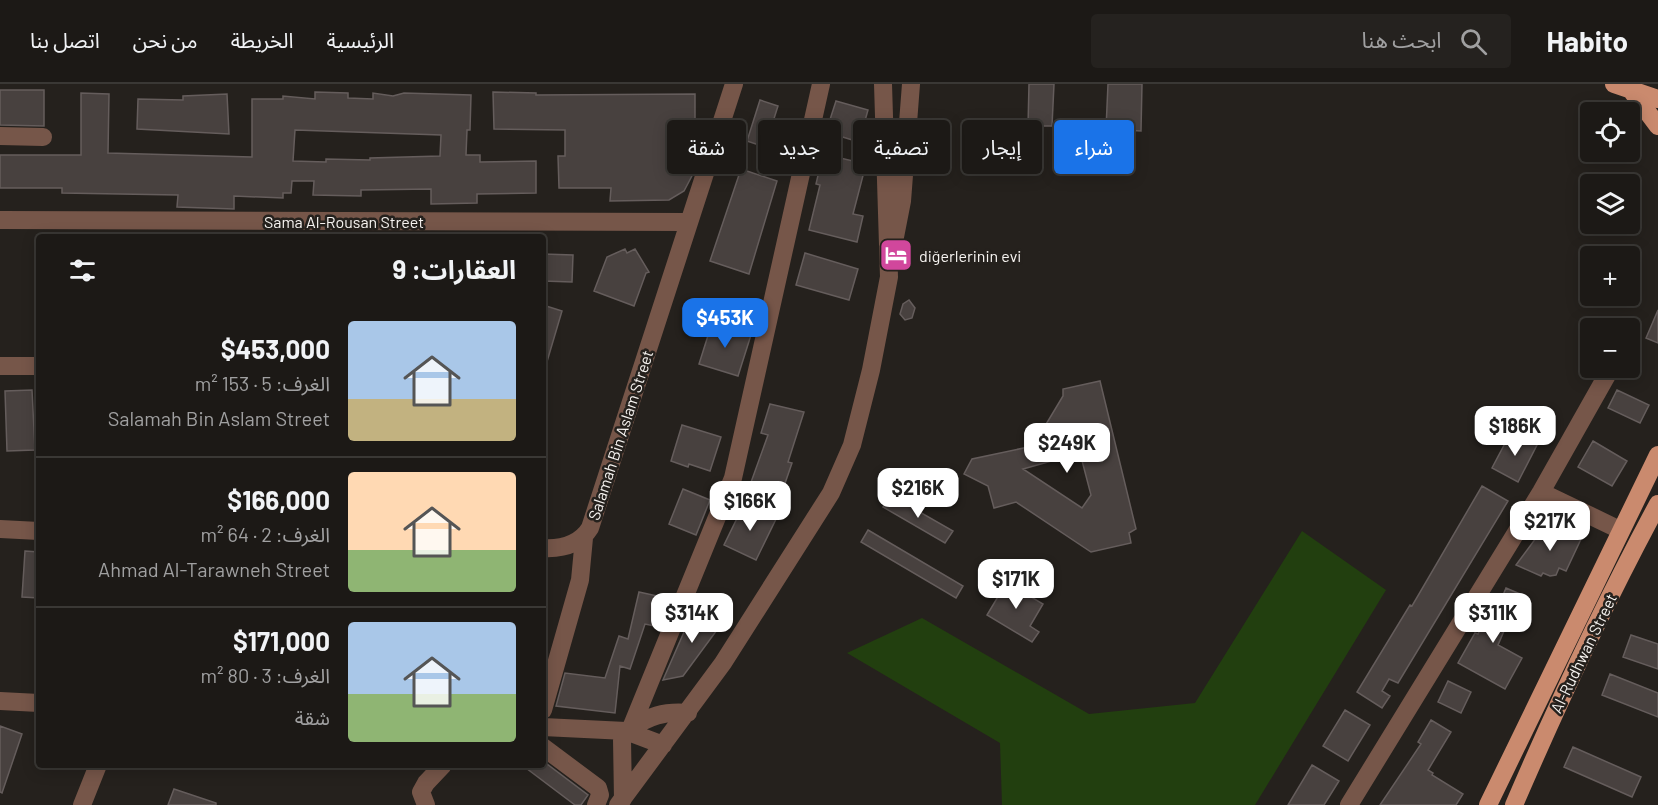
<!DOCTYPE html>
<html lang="ar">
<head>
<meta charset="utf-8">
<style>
	:root { --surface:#1c1916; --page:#25221f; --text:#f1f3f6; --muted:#a0a0a1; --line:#3a3835; --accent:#1a73e8 }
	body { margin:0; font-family:Barlow,"Noto Sans Arabic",sans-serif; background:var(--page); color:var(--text); direction:rtl; height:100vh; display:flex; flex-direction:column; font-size:22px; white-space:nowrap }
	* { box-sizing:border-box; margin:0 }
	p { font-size:20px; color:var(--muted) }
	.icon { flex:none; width:33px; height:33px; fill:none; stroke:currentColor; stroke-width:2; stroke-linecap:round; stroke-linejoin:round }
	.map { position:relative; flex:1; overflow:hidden; direction:ltr }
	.details { position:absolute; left:36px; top:150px; width:510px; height:534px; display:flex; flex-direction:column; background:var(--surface); border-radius:6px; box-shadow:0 3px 15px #0003,0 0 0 2px var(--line); direction:rtl }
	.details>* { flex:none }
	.guide { position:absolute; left:564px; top:36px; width:570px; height:54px; direction:rtl; display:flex; gap:12px }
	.controls { position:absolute; left:1580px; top:18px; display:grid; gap:12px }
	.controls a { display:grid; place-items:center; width:60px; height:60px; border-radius:6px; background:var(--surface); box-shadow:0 3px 15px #0003,0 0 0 2px var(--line); font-size:30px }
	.price { position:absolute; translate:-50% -51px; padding:0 14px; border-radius:12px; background:#fff; color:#222; font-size:20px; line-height:39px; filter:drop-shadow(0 2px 3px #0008) }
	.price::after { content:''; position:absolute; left:50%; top:36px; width:18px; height:14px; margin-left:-9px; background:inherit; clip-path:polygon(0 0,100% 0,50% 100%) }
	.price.on { background:var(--accent); color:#fff }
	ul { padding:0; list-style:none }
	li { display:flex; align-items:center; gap:18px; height:150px; padding:0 30px }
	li+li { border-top:2px solid var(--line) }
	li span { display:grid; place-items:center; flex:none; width:168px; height:120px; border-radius:6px; color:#555 }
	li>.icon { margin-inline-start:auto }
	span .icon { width:72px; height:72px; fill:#fffc; stroke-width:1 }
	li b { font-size:26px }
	h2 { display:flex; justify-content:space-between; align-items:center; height:72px; padding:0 30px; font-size:26px }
	.pill { padding:0 21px; border-radius:6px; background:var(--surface); box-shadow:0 3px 15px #0003,0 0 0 2px var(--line); font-size:21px; line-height:54px }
	.pill.on { background:var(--accent); color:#fff }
	header { display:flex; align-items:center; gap:36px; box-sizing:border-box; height:84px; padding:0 30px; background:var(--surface); border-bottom:2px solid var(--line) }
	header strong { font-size:28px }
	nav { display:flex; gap:33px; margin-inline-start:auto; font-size:21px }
	.search { width:420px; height:54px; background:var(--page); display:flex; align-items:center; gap:15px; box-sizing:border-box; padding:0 21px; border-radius:6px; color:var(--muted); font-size:22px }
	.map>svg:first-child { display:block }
	.green { fill:#223f0f }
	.building { fill:#48413f; stroke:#655d5c; stroke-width:1.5; fill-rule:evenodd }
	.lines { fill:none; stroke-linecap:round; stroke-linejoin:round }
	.minor { stroke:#765649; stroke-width:18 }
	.major { stroke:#ca8a6e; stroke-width:18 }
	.labels { text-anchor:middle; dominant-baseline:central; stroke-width:5; stroke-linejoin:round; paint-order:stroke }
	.street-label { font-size:16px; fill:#f7f4f1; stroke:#25211d }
	.poi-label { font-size:16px; fill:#f7f4f1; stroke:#25211d; text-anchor:start }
</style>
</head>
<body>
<header>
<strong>Habito</strong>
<div class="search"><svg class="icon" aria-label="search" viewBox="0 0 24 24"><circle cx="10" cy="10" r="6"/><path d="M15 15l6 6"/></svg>ابحث هنا</div>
<nav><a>الرئيسية</a><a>الخريطة</a><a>من نحن</a><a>اتصل بنا</a></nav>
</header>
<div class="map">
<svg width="1658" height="721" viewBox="0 0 1658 721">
	<rect width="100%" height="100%" fill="#25211d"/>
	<path class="green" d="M 1302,447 L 1386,506 L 1255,721 L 1002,721 L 1000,659 L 847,569 L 922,534 L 1089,630 L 1195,619 Z"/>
	<path class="building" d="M 1029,0 L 1054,0 L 1052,42 L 1028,42 Z
		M 1108,0 L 1142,0 L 1141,47 L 1106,45 Z
		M 0,6 L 44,6 L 44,42 L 0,41 Z
		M 315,8 L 348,9 L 348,14 L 373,15 L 373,9 L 393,12 L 404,9 L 471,11 L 470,46 L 467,46 L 466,71 L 480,71 L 480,78 L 536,77 L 536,109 L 477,110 L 477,119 L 431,120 L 431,105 L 361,106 L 361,112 L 313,111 L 314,97 L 292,97 L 291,109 L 283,109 L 283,114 L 234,112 L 234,125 L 177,123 L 178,111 L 62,109 L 62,104 L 0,104 L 0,71 L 81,71 L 81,9 L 109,10 L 108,69 L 252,73 L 252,15 L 283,15 L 283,12 L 315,15 ZM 295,46 L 441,51 L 440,72 L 370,74 L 370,76 L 326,75 L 326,78 L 293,77 Z
		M 493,8 L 536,9 L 536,11 L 695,10 L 695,65 L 700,65 L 694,88 L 684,107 L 669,116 L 610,117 L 611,104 L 559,104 L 558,72 L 565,72 L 565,46 L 494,45 Z
		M 227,10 L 229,50 L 137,45 L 138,15 L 183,16 L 183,12 Z
		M 760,16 L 778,22 L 765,63 L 747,57 Z
		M 836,17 L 868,26 L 859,58 L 826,48 Z
		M 823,70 L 866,80 L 853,130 L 863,132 L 857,158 L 809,146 L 820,101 L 816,100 Z
		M 741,85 L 777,97 L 749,190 L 710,177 Z
		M 625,165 L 627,169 L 635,165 L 649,188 L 646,189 L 634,222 L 594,207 L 607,173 Z
		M 805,169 L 858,185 L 849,216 L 796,201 Z
		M 543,170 L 573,171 L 572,198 L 543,197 Z
		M 909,216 L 915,224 L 912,234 L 905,236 L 900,230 L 903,220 Z
		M 543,221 L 562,227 L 546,281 L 543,280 Z
		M 1658,226 L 1658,259 L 1646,254 Z
		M 712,239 L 751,251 L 738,292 L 699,280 Z
		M 1100,297 L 1136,445 L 1129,449 L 1131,459 L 1091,468 L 1016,418 L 994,424 L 988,402 L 964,390 L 972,375 L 1033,362 L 1063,312 L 1063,305 ZM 1080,369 L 1091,411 L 1082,424 L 1023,385 Z
		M 32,306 L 35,366 L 7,367 L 5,307 Z
		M 1617,306 L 1649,321 L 1640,339 L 1608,324 Z
		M 770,320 L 804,328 L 788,378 L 792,379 L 781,411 L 750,401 L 768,351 L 761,349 Z
		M 682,341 L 721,353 L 710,387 L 689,380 L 688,383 L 671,377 Z
		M 1511,348 L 1537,361 L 1518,398 L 1492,384 Z
		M 1593,357 L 1627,377 L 1612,402 L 1578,383 Z
		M 1482,402 L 1508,417 L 1398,599 L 1389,595 L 1382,607 L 1390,612 L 1382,624 L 1357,608 L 1410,521 L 1412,522 Z
		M 683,405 L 710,416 L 696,451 L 669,440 Z
		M 890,411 L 953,447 L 945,459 L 883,423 Z
		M 744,420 L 776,435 L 756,476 L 724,461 Z
		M 1547,439 L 1581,455 L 1566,487 L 1559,484 L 1556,491 L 1550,492 L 1543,489 L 1541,492 L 1516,481 Z
		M 868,446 L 963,502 L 956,514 L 861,458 Z
		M 25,467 L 39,468 L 39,514 L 22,513 Z
		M 1003,496 L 1043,520 L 1030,542 L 1039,548 L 1032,558 L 987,531 L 999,511 L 995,509 Z
		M 1506,504 L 1520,510 L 1498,561 L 1522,574 L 1505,605 L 1458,579 L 1475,549 L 1478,550 L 1491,520 L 1493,521 L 1497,514 L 1501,516 Z
		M 639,508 L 662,513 L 655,542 L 645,540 L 630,585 L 620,582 L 615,629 L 556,622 L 565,589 L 605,594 L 619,552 L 628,555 Z
		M 695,523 L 720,542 L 683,592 L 663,596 Z
		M 1631,551 L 1658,560 L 1658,585 L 1623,573 Z
		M 1610,590 L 1658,609 L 1658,633 L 1602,611 Z
		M 1448,597 L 1471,608 L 1461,629 L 1438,618 Z
		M 1345,626 L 1370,641 L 1348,677 L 1323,662 Z
		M 1431,636 L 1451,648 L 1428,686 L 1433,689 L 1432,691 L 1463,710 L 1456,721 L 1380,721 L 1421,660 L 1418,658 Z
		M 0,642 L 22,650 L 2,709 L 0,708 Z
		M 1573,663 L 1641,693 L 1632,713 L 1564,683 Z
		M 543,677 L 588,711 L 581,721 L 575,721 L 522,681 L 543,681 Z
		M 1312,681 L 1339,697 L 1324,721 L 1288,721 Z
		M 174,705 L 216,719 L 216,721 L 168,721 Z"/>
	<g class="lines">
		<path class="minor" d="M 0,52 L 43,53
			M 0,136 L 688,138
			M 894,158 L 902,117 L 911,0
			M 0,282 L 39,282
			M 1541,408 L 1620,446
			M 0,445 L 39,447
			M 543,464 C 562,465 580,460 590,444 L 734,0
			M 0,617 L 39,619
			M 543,626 L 580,496 L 584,454
			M 543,643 L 626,647 L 663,661
			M 631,644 L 733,394 L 821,0
			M 628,646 C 649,632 664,627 688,629
			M 622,655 L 623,715
			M 543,663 L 598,704 L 600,711 L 596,721
			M 82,721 L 98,681
			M 426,721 L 421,708 L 426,699 L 443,681
			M 618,721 L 723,579 L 831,409 L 852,361 L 871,286 L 889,193 L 883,0
			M 1349,721 L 1541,408 L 1611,284"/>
		<path class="major" d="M 1614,0 L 1658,15
			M 1631,6 L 1658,42
			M 1488,721 L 1658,371
			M 1514,721 C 1558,619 1605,518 1658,420"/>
	</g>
	<defs>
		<symbol id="hotel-square" viewBox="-11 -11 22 22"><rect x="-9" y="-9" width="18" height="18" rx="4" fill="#d1479c" stroke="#25211d"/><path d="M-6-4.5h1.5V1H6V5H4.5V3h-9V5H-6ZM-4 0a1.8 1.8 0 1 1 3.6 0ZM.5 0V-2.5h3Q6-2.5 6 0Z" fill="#fff"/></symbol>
	</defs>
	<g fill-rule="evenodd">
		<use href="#hotel-square" x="877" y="152" width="38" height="38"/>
	</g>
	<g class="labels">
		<g class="street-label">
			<text x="344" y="137">Sama Al-Rousan Street</text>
			<text transform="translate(620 351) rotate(-72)">Salamah Bin Aslam Street</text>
			<text transform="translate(1583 569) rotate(-64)">Al-Rudhwan Street</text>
		</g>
		<g class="poi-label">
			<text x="919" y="171">diğerlerinin evi</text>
		</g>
	</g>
</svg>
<div class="controls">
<a><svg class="icon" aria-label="locate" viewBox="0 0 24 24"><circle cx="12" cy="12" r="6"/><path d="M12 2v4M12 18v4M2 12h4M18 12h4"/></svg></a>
<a><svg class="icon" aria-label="layers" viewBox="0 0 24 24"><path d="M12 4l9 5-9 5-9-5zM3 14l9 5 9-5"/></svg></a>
<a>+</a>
<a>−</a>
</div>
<b class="price on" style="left:725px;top:265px">$453K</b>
<b class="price" style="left:1515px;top:373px">$186K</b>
<b class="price" style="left:1067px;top:390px">$249K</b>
<b class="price" style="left:918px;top:435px">$216K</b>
<b class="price" style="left:750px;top:448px">$166K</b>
<b class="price" style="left:1550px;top:468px">$217K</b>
<b class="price" style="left:1016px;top:526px">$171K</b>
<b class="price" style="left:692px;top:560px">$314K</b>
<b class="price" style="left:1493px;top:560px">$311K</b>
<div class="guide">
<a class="pill on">شراء</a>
<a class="pill">إيجار</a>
<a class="pill">تصفية</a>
<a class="pill">جديد</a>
<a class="pill">شقة</a>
</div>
<section class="details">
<h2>العقارات: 9<svg class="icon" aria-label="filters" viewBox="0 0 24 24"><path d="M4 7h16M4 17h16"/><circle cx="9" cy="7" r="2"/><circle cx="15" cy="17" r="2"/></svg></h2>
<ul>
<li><span style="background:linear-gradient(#a9c7e8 65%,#c2b280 0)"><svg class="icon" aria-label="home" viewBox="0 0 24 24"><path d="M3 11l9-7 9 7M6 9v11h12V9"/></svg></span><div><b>$453,000</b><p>الغرف: 5 · 153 m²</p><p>Salamah Bin Aslam Street</p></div></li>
<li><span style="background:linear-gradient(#ffd9b3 65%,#8fb573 0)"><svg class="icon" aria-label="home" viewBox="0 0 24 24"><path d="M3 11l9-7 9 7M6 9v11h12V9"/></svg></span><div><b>$166,000</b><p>الغرف: 2 · 64 m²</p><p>Ahmad Al-Tarawneh Street</p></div></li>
<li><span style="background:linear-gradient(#a9c7e8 60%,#8fb573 0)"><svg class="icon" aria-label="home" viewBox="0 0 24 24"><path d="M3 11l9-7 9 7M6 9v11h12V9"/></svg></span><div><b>$171,000</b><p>الغرف: 3 · 80 m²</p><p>شقة</p></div></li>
</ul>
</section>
</div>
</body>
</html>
